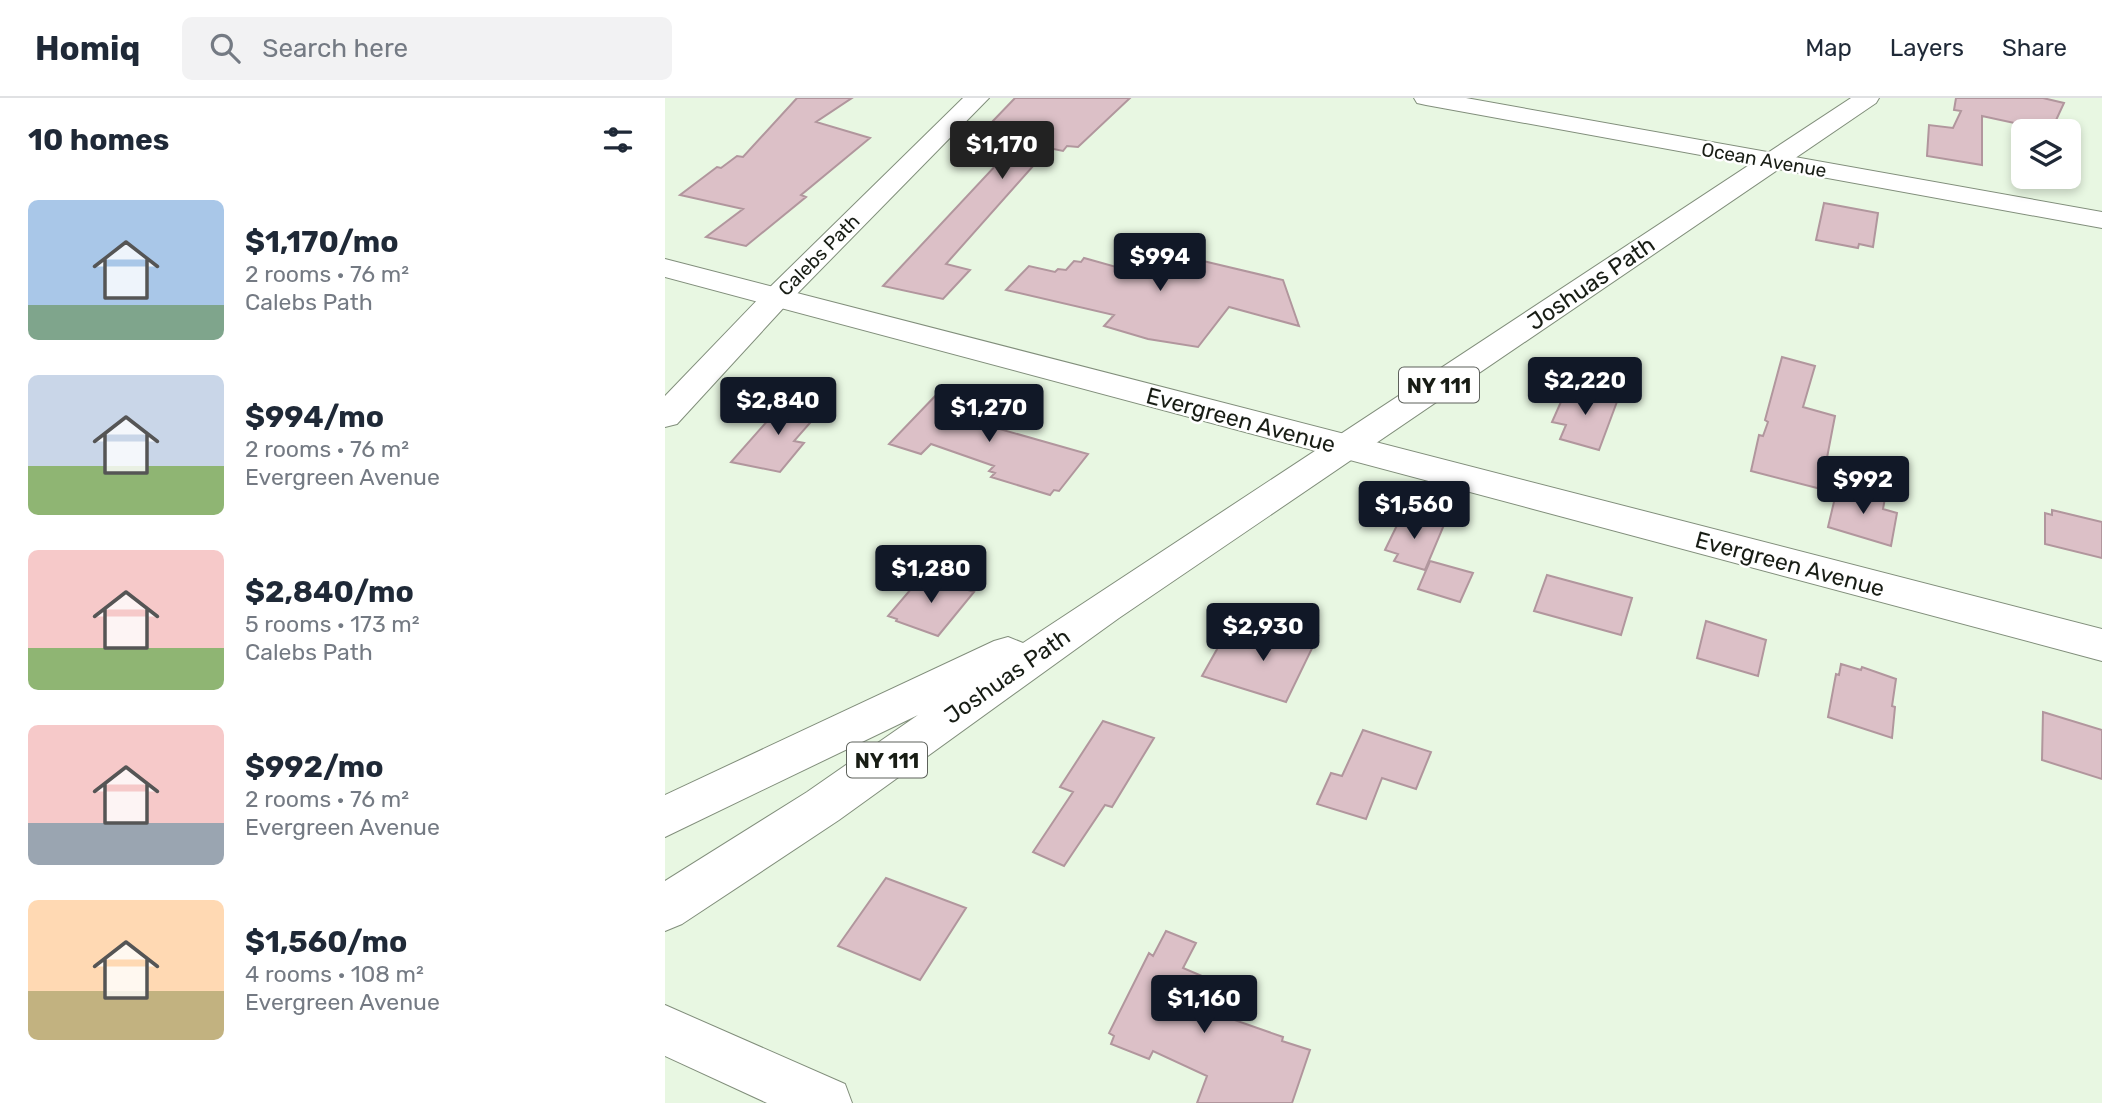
<!DOCTYPE html>
<html lang="en">
<head>
<meta charset="utf-8">
<style>
	:root { --surface:#fff; --page:#f2f2f3; --text:#1f2937; --muted:#747a83; --line:#e0e1e3; --accent:#111827 }
	body { margin:0; font-family:Rubik,sans-serif; background:var(--page); color:var(--text); height:100vh; display:flex; flex-direction:column; font-size:26px; white-space:nowrap }
	* { box-sizing:border-box; margin:0 }
	p { font-size:23px; color:var(--muted) }
	.icon { flex:none; width:38px; height:38px; fill:none; stroke:currentColor; stroke-width:2; stroke-linecap:round; stroke-linejoin:round }
	.map { position:relative; flex:1; overflow:hidden }
	.drawer { display:flex; flex-direction:column; background:var(--surface); width:665px }
	.drawer>* { flex:none }
	.buttons { position:absolute; left:1346px; top:21px; display:grid; gap:14px }
	.buttons a { display:grid; place-items:center; width:70px; height:70px; border-radius:10px; background:var(--surface); box-shadow:0 4px 10px #0003; font-size:35px }
	.price { position:absolute; translate:-50% -60px; padding:0 16px; border-radius:7px; background:var(--accent); color:#fff; font-size:23px; line-height:46px; filter:drop-shadow(0 2px 4px #0008) }
	.price::after { content:''; position:absolute; left:50%; top:42px; width:21px; height:16px; margin-left:-10px; background:inherit; clip-path:polygon(0 0,100% 0,50% 100%) }
	.price.active { background:#222; color:#fff }
	ul { padding:0; list-style:none }
	li { display:flex; align-items:center; gap:21px; height:175px; padding:0 28px }
	li span { display:grid; place-items:center; flex:none; width:196px; height:140px; border-radius:10px; color:#555 }
	li>.icon { margin-inline-start:auto }
	span .icon { width:84px; height:84px; fill:#fffc; stroke-width:1 }
	li b { font-size:30px }
	h2 { display:flex; justify-content:space-between; align-items:center; height:84px; padding:0 28px; font-size:30px }
	header { display:flex; align-items:center; gap:42px; box-sizing:border-box; height:98px; padding:0 35px; background:var(--surface); border-bottom:2px solid var(--line) }
	header strong { font-size:33px }
	nav { display:flex; gap:38px; margin-inline-start:auto; font-size:24px }
	.search { width:490px; height:63px; background:var(--page); display:flex; align-items:center; gap:18px; box-sizing:border-box; padding:0 24px; border-radius:10px; color:var(--muted); font-size:26px }
	main { display:flex; flex:1; min-height:0 }
	.map>svg:first-child { display:block }
	.building { fill:#dcc0c7; stroke:#b1969d; stroke-width:2 }
	.lines { fill:none; stroke-linecap:round; stroke-linejoin:round }
	.street-casing { stroke:#818e7b; stroke-width:2 }
	.secondary-casing { stroke:#818e7b; stroke-width:2 }
	.primary-casing { stroke:#818e7b; stroke-width:2 }
	.street { fill:#fff; fill-rule:evenodd }
	.secondary { fill:#fff; fill-rule:evenodd }
	.primary { fill:#fff; fill-rule:evenodd }
	.labels { text-anchor:middle; dominant-baseline:central; stroke-width:5; stroke-linejoin:round; paint-order:stroke }
	.far-street-label { font-size:19px; fill:#181d15; stroke:#fff }
	.shield { fill:#fff; stroke:#5d615b; stroke-width:2 }
	.shield-label { font-size:21px; font-weight:bold; fill:#181d15 }
	.street-label { font-size:23px; fill:#181d15; stroke:#fff }
</style>
</head>
<body>
<header>
<strong>Homiq</strong>
<div class="search"><svg class="icon" aria-label="search" viewBox="0 0 24 24"><circle cx="10" cy="10" r="6"/><path d="M15 15l6 6"/></svg>Search here</div>
<nav><a>Map</a><a>Layers</a><a>Share</a></nav>
</header>
<main>
<section class="drawer">
<h2>10 homes<svg class="icon" aria-label="filters" viewBox="0 0 24 24"><path d="M4 7h16M4 17h16"/><circle cx="9" cy="7" r="2"/><circle cx="15" cy="17" r="2"/></svg></h2>
<ul>
<li><span style="background:linear-gradient(#a9c7e8 75%,#7fa58c 0)"><svg class="icon" aria-label="home" viewBox="0 0 24 24"><path d="M3 11l9-7 9 7M6 9v11h12V9"/></svg></span><div><b>$1,170/mo</b><p>2 rooms · 76 m²</p><p>Calebs Path</p></div></li>
<li><span style="background:linear-gradient(#c9d6e8 65%,#8fb573 0)"><svg class="icon" aria-label="home" viewBox="0 0 24 24"><path d="M3 11l9-7 9 7M6 9v11h12V9"/></svg></span><div><b>$994/mo</b><p>2 rooms · 76 m²</p><p>Evergreen Avenue</p></div></li>
<li><span style="background:linear-gradient(#f6c9c9 70%,#8fb573 0)"><svg class="icon" aria-label="home" viewBox="0 0 24 24"><path d="M3 11l9-7 9 7M6 9v11h12V9"/></svg></span><div><b>$2,840/mo</b><p>5 rooms · 173 m²</p><p>Calebs Path</p></div></li>
<li><span style="background:linear-gradient(#f6c9c9 70%,#9aa5b1 0)"><svg class="icon" aria-label="home" viewBox="0 0 24 24"><path d="M3 11l9-7 9 7M6 9v11h12V9"/></svg></span><div><b>$992/mo</b><p>2 rooms · 76 m²</p><p>Evergreen Avenue</p></div></li>
<li><span style="background:linear-gradient(#ffd9b3 65%,#c2b280 0)"><svg class="icon" aria-label="home" viewBox="0 0 24 24"><path d="M3 11l9-7 9 7M6 9v11h12V9"/></svg></span><div><b>$1,560/mo</b><p>4 rooms · 108 m²</p><p>Evergreen Avenue</p></div></li>
</ul>
</section>
<div class="map">
<svg width="1437" height="1005" viewBox="0 0 1437 1005">
	<rect width="100%" height="100%" fill="#e8f7e2"/>
	<path class="building" d="M 132,0 L 187,0 L 151,24 L 205,40 L 136,97 L 141,99 L 81,148 L 41,139 L 78,111 L 15,97 L 52,69 L 56,70 L 72,58 L 78,59 Z
		M 350,0 L 465,0 L 413,49 L 402,48 L 398,53 L 384,50 L 281,166 L 305,172 L 278,201 L 218,188 L 348,49 L 324,45 L 338,30 L 325,26 Z
		M 1291,0 L 1378,0 L 1399,5 L 1386,33 L 1317,18 L 1317,67 L 1262,58 L 1264,27 L 1288,30 L 1296,13 L 1289,12 Z
		M 1159,105 L 1213,115 L 1208,149 L 1194,146 L 1193,150 L 1151,142 Z
		M 478,144 L 520,155 L 517,158 L 618,182 L 634,228 L 564,209 L 533,249 L 483,241 L 439,228 L 449,217 L 341,192 L 364,168 L 390,174 L 393,171 L 401,172 L 409,163 L 416,164 L 419,160 L 451,169 Z
		M 1117,259 L 1150,268 L 1138,309 L 1170,318 L 1156,391 L 1086,373 L 1094,337 L 1098,338 L 1103,324 L 1100,322 Z
		M 903,288 L 953,301 L 934,352 L 895,341 L 901,327 L 887,324 Z
		M 275,293 L 320,307 L 317,310 L 335,315 L 324,328 L 423,356 L 394,393 L 389,392 L 385,397 L 326,379 L 330,375 L 324,373 L 329,368 L 266,346 L 256,356 L 224,346 Z
		M 121,302 L 159,309 L 129,343 L 139,345 L 115,374 L 66,364 Z
		M 1173,387 L 1220,400 L 1218,411 L 1232,415 L 1226,448 L 1163,429 Z
		M 1387,412 L 1437,424 L 1437,460 L 1380,446 L 1380,415 L 1387,417 Z
		M 738,415 L 779,427 L 760,472 L 729,463 L 733,456 L 720,452 Z
		M 765,463 L 808,475 L 795,504 L 753,491 Z
		M 258,477 L 309,494 L 273,538 L 231,523 L 232,521 L 223,518 Z
		M 882,477 L 967,500 L 956,537 L 869,513 Z
		M 1041,523 L 1101,542 L 1093,578 L 1032,560 Z
		M 612,526 L 653,538 L 621,604 L 537,578 L 560,537 L 600,549 Z
		M 1176,566 L 1196,572 L 1197,569 L 1231,581 L 1227,608 L 1230,609 L 1227,640 L 1163,619 L 1171,576 L 1174,577 Z
		M 1378,614 L 1437,632 L 1437,681 L 1377,662 Z
		M 438,623 L 489,640 L 447,709 L 440,707 L 399,768 L 368,754 L 408,694 L 395,689 Z
		M 698,632 L 766,654 L 751,691 L 717,680 L 701,721 L 652,706 L 666,675 L 677,678 Z
		M 221,780 L 301,810 L 255,882 L 173,848 Z
		M 501,833 L 531,845 L 518,870 L 537,878 L 524,906 L 618,939 L 617,943 L 645,952 L 627,1005 L 532,1005 L 542,978 L 488,953 L 484,961 L 446,946 L 449,938 L 444,935 L 484,855 L 488,858 Z"/>
	<g class="lines">
		<defs>
			<path id="street" d="M 749,0 L 801,0 L 1437,114 L 1437,130 L 761,7 L 752,5 Z
				M 0,161 L 1437,531 L 1437,563 L 0,179 Z
				M 0,907 L 180,986 L 187,1005 L 102,1005 L 0,958 Z"/>
			<path id="secondary" d="M 298,0 L 324,0 L 123,205 L 12,326 L 0,329 L 0,298 L 101,193 Z"/>
			<path id="primary" d="M 1186,0 L 1214,0 L 1211,5 L 454,520 L 174,722 L 17,826 L 0,833 L 0,783 L 142,694 L 253,617 L 0,739 L 0,697 L 329,543 L 343,539 L 358,545 Z"/>
		</defs>
		<use href="#street" class="street-casing"/>
		<use href="#secondary" class="secondary-casing"/>
		<use href="#primary" class="primary-casing"/>
		<use href="#street" class="street"/>
		<use href="#secondary" class="secondary"/>
		<use href="#primary" class="primary"/>
	</g>
	<g class="labels">
		<g class="far-street-label">
			<text transform="translate(1099 62) rotate(10)">Ocean Avenue</text>
			<text transform="translate(154 157) rotate(-45)">Calebs Path</text>
		</g>
		<g class="shield">
			<rect x="734" y="269.5" width="80" height="35" rx="5"/>
			<rect x="182" y="644.5" width="80" height="35" rx="5"/>
		</g>
		<g class="shield-label">
			<text x="774" y="287">NY 111</text>
			<text x="222" y="662">NY 111</text>
		</g>
		<g class="street-label">
			<text transform="translate(926 185) rotate(-34)">Joshuas Path</text>
			<text transform="translate(576 322) rotate(15)">Evergreen Avenue</text>
			<text transform="translate(1125 466) rotate(15)">Evergreen Avenue</text>
			<text transform="translate(342 578) rotate(-35)">Joshuas Path</text>
		</g>
	</g>
</svg>
<div class="buttons">
<a><svg class="icon" aria-label="layers" viewBox="0 0 24 24"><path d="M12 4l9 5-9 5-9-5zM3 14l9 5 9-5"/></svg></a>
</div>
<b class="price active" style="left:337px;top:83px">$1,170</b>
<b class="price" style="left:495px;top:195px">$994</b>
<b class="price" style="left:920px;top:319px">$2,220</b>
<b class="price" style="left:113px;top:339px">$2,840</b>
<b class="price" style="left:324px;top:346px">$1,270</b>
<b class="price" style="left:1198px;top:418px">$992</b>
<b class="price" style="left:749px;top:443px">$1,560</b>
<b class="price" style="left:266px;top:507px">$1,280</b>
<b class="price" style="left:598px;top:565px">$2,930</b>
<b class="price" style="left:539px;top:937px">$1,160</b>
</div>
</main>
</body>
</html>
